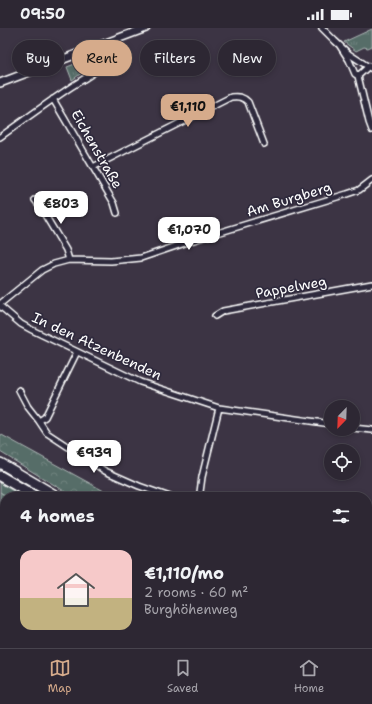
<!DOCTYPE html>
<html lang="en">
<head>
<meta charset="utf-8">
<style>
	:root { --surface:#2d2733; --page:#39333f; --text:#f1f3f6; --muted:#a7a5ac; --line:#48444e; --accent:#d6ab8b }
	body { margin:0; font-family:"Shantell Sans",sans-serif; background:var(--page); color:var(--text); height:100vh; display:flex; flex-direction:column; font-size:15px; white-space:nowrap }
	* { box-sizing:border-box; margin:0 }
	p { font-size:13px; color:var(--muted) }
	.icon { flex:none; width:22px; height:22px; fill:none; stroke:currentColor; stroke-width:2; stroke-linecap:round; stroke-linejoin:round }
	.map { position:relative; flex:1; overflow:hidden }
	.sheet { position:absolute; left:0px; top:464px; width:372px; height:156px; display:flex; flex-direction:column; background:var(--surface); border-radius:16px 16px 0 0; box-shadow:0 2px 6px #0003,0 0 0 1px var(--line) }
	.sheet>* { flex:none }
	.hud { position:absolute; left:12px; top:12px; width:348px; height:36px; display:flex; gap:8px }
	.needle { width:26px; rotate:203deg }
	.controls { position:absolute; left:324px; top:372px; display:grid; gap:8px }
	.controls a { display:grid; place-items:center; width:36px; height:36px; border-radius:50%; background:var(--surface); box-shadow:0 2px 6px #0003,0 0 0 1px var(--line); font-size:20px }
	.price { position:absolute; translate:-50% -34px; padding:0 9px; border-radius:8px; background:#fff; color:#222; font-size:13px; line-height:26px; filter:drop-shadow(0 1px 2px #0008) }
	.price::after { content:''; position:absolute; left:50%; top:24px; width:12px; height:9px; margin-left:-6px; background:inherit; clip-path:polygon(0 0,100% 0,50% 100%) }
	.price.current { background:var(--accent); color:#111 }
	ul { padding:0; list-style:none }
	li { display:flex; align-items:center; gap:12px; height:100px; padding:0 20px }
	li+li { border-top:1px solid var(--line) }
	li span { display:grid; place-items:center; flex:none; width:112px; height:80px; border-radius:12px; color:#555 }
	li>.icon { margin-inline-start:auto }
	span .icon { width:48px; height:48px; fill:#fffc; stroke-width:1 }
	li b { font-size:17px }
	h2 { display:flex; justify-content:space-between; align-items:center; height:48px; padding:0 20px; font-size:17px }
	.pill { padding:0 14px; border-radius:18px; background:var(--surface); box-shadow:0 2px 6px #0003,0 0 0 1px var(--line); font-size:14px; line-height:36px }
	.pill.current { background:var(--accent); color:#111 }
	.status { display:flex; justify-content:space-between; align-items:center; height:28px; padding:0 20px; background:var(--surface); direction:ltr }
	.status svg { height:11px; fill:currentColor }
	.dock { display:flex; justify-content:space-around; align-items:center; height:56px; border-top:1px solid var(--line); background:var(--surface); font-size:11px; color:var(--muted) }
	.dock a { display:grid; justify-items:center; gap:2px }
	.dock .current { color:var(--accent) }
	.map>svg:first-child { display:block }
	.grass { fill:url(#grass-dots); stroke:#abb6b4 }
	.forest { fill:url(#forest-crowns); stroke:#abb6b4 }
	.park { fill:url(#park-tufts); stroke:#abb6b4 }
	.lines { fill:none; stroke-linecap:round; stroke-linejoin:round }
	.street-casing { stroke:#fff; stroke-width:8 }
	.secondary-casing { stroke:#fff; stroke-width:10 }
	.highway-casing { stroke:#fff; stroke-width:12 }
	.street { stroke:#2f2a3d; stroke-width:5 }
	.secondary { stroke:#2f2a3d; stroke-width:7 }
	.highway { stroke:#2f2a3d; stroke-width:9 }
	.labels { text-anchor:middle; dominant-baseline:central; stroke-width:3.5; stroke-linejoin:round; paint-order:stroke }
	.street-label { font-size:14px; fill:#fff; stroke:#2f2a3d }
</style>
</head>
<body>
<div class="status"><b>09:50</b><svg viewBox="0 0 49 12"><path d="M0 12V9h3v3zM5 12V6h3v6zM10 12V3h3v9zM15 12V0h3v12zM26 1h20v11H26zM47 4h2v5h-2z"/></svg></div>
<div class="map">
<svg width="372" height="620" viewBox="0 0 372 620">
	<defs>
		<pattern id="grass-dots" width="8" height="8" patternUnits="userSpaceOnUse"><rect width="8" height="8" fill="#576d68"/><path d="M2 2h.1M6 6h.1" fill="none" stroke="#70837f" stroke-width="1.8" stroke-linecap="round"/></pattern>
		<pattern id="forest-crowns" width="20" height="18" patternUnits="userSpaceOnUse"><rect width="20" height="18" fill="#576d68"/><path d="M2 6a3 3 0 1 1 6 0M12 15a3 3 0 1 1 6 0" fill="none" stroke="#70837f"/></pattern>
		<pattern id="park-tufts" width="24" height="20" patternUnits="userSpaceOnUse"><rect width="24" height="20" fill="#576d68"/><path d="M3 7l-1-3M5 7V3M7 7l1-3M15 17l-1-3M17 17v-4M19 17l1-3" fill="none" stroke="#70837f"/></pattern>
	</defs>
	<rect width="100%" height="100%" fill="#3c3444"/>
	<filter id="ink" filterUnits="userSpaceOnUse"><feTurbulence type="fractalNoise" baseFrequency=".025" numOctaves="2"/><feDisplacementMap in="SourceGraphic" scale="8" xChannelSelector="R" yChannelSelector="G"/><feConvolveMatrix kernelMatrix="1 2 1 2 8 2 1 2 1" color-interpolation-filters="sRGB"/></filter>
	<g filter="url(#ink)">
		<path class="grass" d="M 0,464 L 8,469 L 5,469 L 5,491 L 0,486 Z
			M 150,615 L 210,615 L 221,620 L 147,620 Z"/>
		<path class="forest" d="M 0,406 L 113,468 L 114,469 L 74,469 L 0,424 Z
			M 0,455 L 23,469 L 8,469 L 0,464 Z
			M 0,486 L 5,491 L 5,615 L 151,615 L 147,620 L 0,620 Z
			M 210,615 L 253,615 L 261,620 L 221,620 Z
			M 307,615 L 337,615 L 347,620 L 315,620 Z"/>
		<path class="park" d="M 372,1 L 372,18 L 368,20 L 364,19 L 356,23 L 344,14 Z
			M 104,25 L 104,27 L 101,31 L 72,52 L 67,39 Z"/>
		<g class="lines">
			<defs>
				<path id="street" d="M 322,0 L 335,13 L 349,26 L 372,41
					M 340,18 L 349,32 L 355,46 L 358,48 L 369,94 L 372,102
					M 358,48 L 369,38
					M 53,71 L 114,175 L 117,185
					M 0,109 C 24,92 47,75 71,59 C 82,52 101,41 109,32 C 113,26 112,20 109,14
					M 93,139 L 231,69 C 239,68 243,69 248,74 L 264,116
					M 35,172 L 39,177 L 66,222 L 69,232
					M 0,276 L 42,242 L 54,236 L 69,232 L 111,233 L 141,230 L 194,212 L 347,166 L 359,162 L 372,152
					M 0,278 L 21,296 L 32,302 L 140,354 L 219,380 L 331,396
					M 215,288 L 223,283 L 372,256
					M 19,362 L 28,379 L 39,393 L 45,389 L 77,324
					M 39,393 L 47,405 L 105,443 L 139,458 L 170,469
					M 353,400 L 372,402
					M 201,469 L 200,464 L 202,449 L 219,380
					M 367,507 L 372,482"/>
				<path id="secondary" d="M 0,55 L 146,0"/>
				<path id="highway" d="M 0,435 L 58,469
					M 0,448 L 36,469
					M 270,615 L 278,620
					M 293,615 L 300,620"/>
			</defs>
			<use href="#street" class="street-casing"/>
			<use href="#secondary" class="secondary-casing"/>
			<use href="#highway" class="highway-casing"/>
			<use href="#street" class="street"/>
			<use href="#secondary" class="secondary"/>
			<use href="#highway" class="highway"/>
		</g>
	</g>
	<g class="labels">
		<g class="street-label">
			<text transform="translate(97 121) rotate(60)">Eichenstraße</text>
			<text transform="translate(289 171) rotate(-17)">Am Burgberg</text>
			<text transform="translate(291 259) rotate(-10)">Pappelweg</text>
			<text transform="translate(97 318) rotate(25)">In den Atzenbenden</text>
		</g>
	</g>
</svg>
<div class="controls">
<a><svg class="needle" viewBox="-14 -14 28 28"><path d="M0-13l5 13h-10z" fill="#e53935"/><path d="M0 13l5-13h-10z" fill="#a7a5ac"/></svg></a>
<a><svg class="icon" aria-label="locate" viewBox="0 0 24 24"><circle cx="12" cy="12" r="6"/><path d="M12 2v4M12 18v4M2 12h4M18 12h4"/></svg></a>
</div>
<b class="price current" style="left:188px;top:100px">€1,110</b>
<b class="price" style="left:61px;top:197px">€803</b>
<b class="price" style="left:189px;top:223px">€1,070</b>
<b class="price" style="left:94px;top:446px">€939</b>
<div class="hud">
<a class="pill">Buy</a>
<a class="pill current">Rent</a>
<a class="pill">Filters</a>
<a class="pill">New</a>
</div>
<section class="sheet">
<h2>4 homes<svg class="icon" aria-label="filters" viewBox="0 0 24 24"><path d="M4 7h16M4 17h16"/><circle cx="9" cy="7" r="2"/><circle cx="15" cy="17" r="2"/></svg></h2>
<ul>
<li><span style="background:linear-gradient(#f6c9c9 60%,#c2b280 0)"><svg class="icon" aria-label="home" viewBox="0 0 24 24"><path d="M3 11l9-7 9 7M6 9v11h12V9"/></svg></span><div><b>€1,110/mo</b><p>2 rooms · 60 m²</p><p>Burghöhenweg</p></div></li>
</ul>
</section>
</div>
<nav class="dock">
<a class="current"><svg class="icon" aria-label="map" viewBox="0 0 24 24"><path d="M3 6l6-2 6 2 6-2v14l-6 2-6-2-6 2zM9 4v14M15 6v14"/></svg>Map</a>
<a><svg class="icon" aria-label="saved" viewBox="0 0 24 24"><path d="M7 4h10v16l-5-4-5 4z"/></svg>Saved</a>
<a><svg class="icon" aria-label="home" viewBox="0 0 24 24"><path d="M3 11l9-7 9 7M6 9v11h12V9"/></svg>Home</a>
</nav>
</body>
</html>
